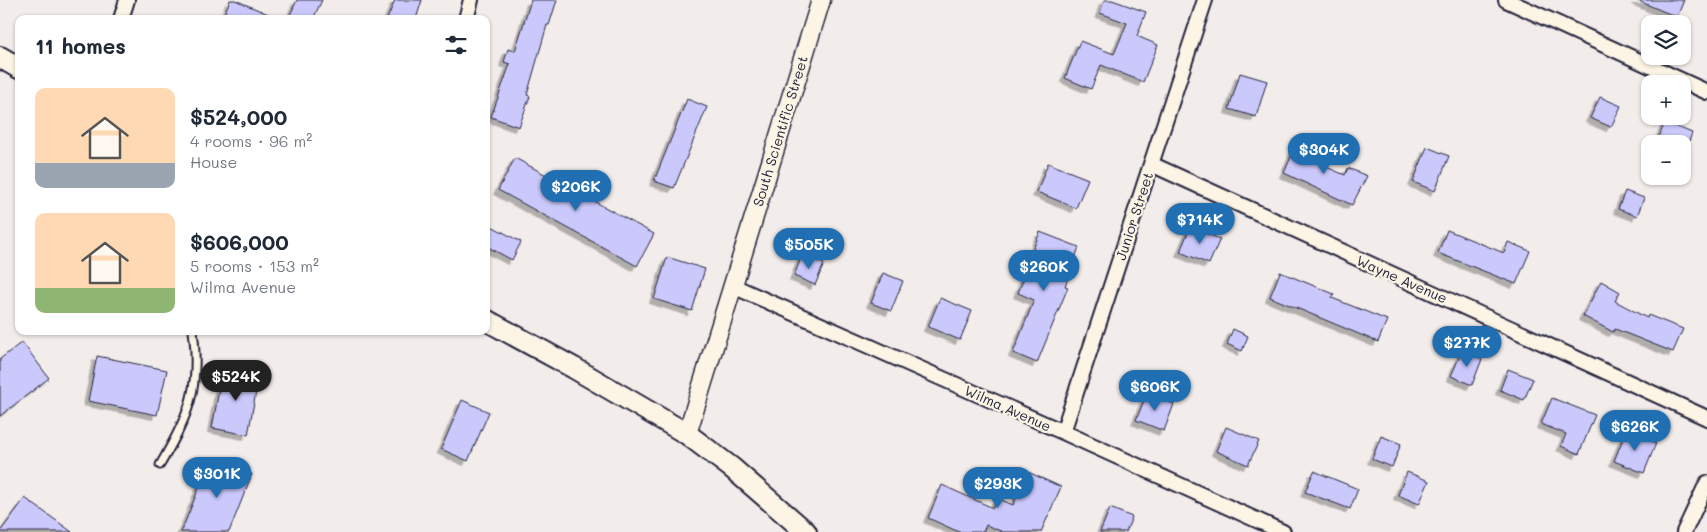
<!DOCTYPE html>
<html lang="en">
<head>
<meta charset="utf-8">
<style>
	:root { --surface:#fff; --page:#f2f2f3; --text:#1f2937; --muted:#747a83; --accent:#1f6fb2 }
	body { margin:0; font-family:Mali,sans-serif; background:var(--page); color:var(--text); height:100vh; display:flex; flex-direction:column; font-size:19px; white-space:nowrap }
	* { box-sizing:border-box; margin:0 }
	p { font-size:16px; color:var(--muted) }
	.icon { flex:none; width:28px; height:28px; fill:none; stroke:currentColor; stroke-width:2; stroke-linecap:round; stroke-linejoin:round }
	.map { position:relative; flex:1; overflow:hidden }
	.details { position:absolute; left:15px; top:15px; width:475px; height:320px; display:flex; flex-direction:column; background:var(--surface); border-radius:10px; box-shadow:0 1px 4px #0004 }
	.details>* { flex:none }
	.fabs { position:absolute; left:1641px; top:15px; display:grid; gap:10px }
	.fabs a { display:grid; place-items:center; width:50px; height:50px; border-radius:10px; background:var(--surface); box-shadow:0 1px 4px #0004; font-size:25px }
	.price { position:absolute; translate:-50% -42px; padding:0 11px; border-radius:18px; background:var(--accent); color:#fff; font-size:16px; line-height:32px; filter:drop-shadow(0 1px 2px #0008) }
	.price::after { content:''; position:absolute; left:50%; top:30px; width:15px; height:11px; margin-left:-8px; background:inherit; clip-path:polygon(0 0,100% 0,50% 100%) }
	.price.on { background:#222; color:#fff }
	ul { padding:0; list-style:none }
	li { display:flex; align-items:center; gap:15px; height:125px; padding:0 20px }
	li span { display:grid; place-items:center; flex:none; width:140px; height:100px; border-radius:10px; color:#555 }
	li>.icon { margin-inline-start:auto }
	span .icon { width:60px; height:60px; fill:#fffc; stroke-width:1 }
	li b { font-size:21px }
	h2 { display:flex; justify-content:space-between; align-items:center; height:60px; padding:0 20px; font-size:21px }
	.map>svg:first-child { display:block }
	.building { fill:#cbc9fc; stroke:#22223b; filter:url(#shadow) }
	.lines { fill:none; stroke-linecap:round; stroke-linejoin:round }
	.service-casing { stroke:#22223b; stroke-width:11 }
	.minor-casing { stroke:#22223b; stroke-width:18 }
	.tertiary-casing { stroke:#22223b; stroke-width:21 }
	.secondary-casing { stroke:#22223b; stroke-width:24 }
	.service { stroke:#fcf5e5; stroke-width:7 }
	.minor { stroke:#fcf5e5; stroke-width:14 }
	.tertiary { stroke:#fcf5e5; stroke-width:18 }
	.secondary { stroke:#fcf5e5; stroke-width:20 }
	.labels { text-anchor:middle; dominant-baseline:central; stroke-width:4.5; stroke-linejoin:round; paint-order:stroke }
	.street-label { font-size:14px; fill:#22223b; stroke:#fcf5e5 }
</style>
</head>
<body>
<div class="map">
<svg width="1707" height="532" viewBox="0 0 1707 532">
	<defs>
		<filter id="shadow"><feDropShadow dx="-4.5" dy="4.5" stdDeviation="0" flood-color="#0004"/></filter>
	</defs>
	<rect width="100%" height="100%" fill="#f2ecea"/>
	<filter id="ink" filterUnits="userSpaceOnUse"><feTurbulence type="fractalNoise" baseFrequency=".02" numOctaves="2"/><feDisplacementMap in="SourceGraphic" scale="10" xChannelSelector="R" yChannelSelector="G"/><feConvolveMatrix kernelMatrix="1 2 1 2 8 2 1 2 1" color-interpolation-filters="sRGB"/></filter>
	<g filter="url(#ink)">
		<path class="building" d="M 230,0 L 235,0 L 280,19 L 222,19 Z
			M 297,0 L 322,0 L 313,19 L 288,19 Z
			M 395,0 L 422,0 L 416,19 L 387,19 Z
			M 531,0 L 557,0 L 549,25 L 547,25 L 527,95 L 530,96 L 519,127 L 491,117 L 510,64 L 504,62 L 508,49 L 515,51 Z
			M 1104,0 L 1112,0 L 1146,12 L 1137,36 L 1158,45 L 1143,82 L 1101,65 L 1091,89 L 1065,78 L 1080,41 L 1114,54 L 1127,23 L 1100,13 Z
			M 1636,0 L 1684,0 L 1677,17 Z
			M 1240,73 L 1267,81 L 1256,117 L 1229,109 Z
			M 1600,97 L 1621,106 L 1611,127 L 1590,118 Z
			M 687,99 L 707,107 L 674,188 L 654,181 Z
			M 1665,122 L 1692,133 L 1688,144 L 1656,144 Z
			M 1298,141 L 1322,152 L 1317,163 L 1345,175 L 1348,168 L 1367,176 L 1352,205 L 1284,173 Z
			M 1427,147 L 1449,156 L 1435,191 L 1413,182 Z
			M 515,158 L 654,234 L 637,266 L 498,190 Z
			M 1048,163 L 1088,179 L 1076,208 L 1037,192 Z
			M 1625,191 L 1644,198 L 1637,216 L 1618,209 Z
			M 486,223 L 521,242 L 512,260 L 486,246 Z
			M 1190,227 L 1220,239 L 1209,264 L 1180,252 Z
			M 1447,230 L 1504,253 L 1508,242 L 1530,251 L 1516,284 L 1438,253 Z
			M 1040,232 L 1079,247 L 1065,286 L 1068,287 L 1037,363 L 1013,353 L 1034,300 L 1018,293 L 1033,255 L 1031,254 Z
			M 802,255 L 824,264 L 815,285 L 794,276 Z
			M 667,257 L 705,269 L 692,311 L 654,299 Z
			M 1280,272 L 1334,294 L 1332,298 L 1387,320 L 1378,342 L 1270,297 Z
			M 883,273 L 903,281 L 891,311 L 871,303 Z
			M 1601,281 L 1620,292 L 1615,301 L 1647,318 L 1648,315 L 1683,329 L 1673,352 L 1615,329 L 1613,332 L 1583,316 Z
			M 940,298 L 972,311 L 960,340 L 928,327 Z
			M 1233,329 L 1248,336 L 1242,351 L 1227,344 Z
			M 22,342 L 49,378 L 0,416 L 0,359 Z
			M 1462,351 L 1482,359 L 1472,385 L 1451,376 Z
			M 97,356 L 167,370 L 157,415 L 88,401 Z
			M 223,368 L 259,375 L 248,435 L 212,428 Z
			M 1508,369 L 1533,379 L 1524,400 L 1500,390 Z
			M 1147,393 L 1174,404 L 1164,431 L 1136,420 Z
			M 1552,398 L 1595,415 L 1579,454 L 1561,446 L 1566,434 L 1541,424 Z
			M 462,400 L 489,412 L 468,461 L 441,449 Z
			M 1226,427 L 1259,441 L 1248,465 L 1216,451 Z
			M 1626,431 L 1656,443 L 1644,473 L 1614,461 Z
			M 1381,436 L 1401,444 L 1392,467 L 1372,459 Z
			M 211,458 L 252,474 L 229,532 L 181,532 Z
			M 1314,471 L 1358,489 L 1350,509 L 1305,492 Z
			M 1028,472 L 1061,487 L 1041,532 L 1003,532 L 986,525 L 983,532 L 959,532 L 928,518 L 942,485 L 993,508 L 997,498 L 1013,505 Z
			M 1407,472 L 1429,481 L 1419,504 L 1398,495 Z
			M 25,498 L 72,532 L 0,532 Z
			M 1110,508 L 1132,517 L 1126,532 L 1100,532 Z"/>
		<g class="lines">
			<defs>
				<path id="service" d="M 160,465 C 188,417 201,389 193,331"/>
				<path id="minor" d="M 1506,0 L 1707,92
					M 121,19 L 127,0
					M 466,19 L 471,0
					M 1151,164 L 1707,418
					M 733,286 L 1063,432 L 1283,532
					M 1063,432 L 1205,0
					M 1684,532 L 1707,483"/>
				<path id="tertiary" d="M 687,434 L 821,0"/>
				<path id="secondary" d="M 0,57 L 19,68
					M 486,320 L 574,368 L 687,434 L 732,468 L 806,532"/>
			</defs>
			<use href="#service" class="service-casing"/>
			<use href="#minor" class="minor-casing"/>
			<use href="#tertiary" class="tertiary-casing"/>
			<use href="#secondary" class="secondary-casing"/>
			<use href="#service" class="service"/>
			<use href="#minor" class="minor"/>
			<use href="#tertiary" class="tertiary"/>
			<use href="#secondary" class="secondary"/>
		</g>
	</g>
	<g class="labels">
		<g class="street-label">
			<text transform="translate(780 131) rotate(-73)">South Scientific Street</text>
			<text transform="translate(1134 216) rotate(-72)">Junior Street</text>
			<text transform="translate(1402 279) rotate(24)">Wayne Avenue</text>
			<text transform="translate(1008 408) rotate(24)">Wilma Avenue</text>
		</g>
	</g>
</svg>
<div class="fabs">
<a><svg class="icon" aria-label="layers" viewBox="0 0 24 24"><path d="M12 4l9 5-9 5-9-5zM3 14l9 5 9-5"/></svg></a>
<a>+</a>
<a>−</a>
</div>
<b class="price" style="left:1324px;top:175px">$304K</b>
<b class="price" style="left:576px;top:212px">$206K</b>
<b class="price" style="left:1200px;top:245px">$714K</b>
<b class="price" style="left:809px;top:270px">$505K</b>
<b class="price" style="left:1044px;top:292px">$260K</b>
<b class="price" style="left:1467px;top:368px">$277K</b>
<b class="price on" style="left:236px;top:402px">$524K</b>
<b class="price" style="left:1155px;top:412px">$606K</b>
<b class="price" style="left:1635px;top:452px">$626K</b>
<b class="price" style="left:217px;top:499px">$301K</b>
<b class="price" style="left:998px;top:509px">$293K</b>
<section class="details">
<h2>11 homes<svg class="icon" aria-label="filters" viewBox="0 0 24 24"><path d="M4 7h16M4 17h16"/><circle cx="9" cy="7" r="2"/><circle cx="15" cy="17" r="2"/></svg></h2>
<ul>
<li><span style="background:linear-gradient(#ffd9b3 75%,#9aa5b1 0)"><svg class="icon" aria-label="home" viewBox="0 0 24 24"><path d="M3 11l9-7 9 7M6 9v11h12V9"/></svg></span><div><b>$524,000</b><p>4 rooms · 96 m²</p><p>House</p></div></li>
<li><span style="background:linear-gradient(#ffd9b3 75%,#8fb573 0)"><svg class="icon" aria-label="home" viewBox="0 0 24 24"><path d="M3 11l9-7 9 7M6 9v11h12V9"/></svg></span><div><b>$606,000</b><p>5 rooms · 153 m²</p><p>Wilma Avenue</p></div></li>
</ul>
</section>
</div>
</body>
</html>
